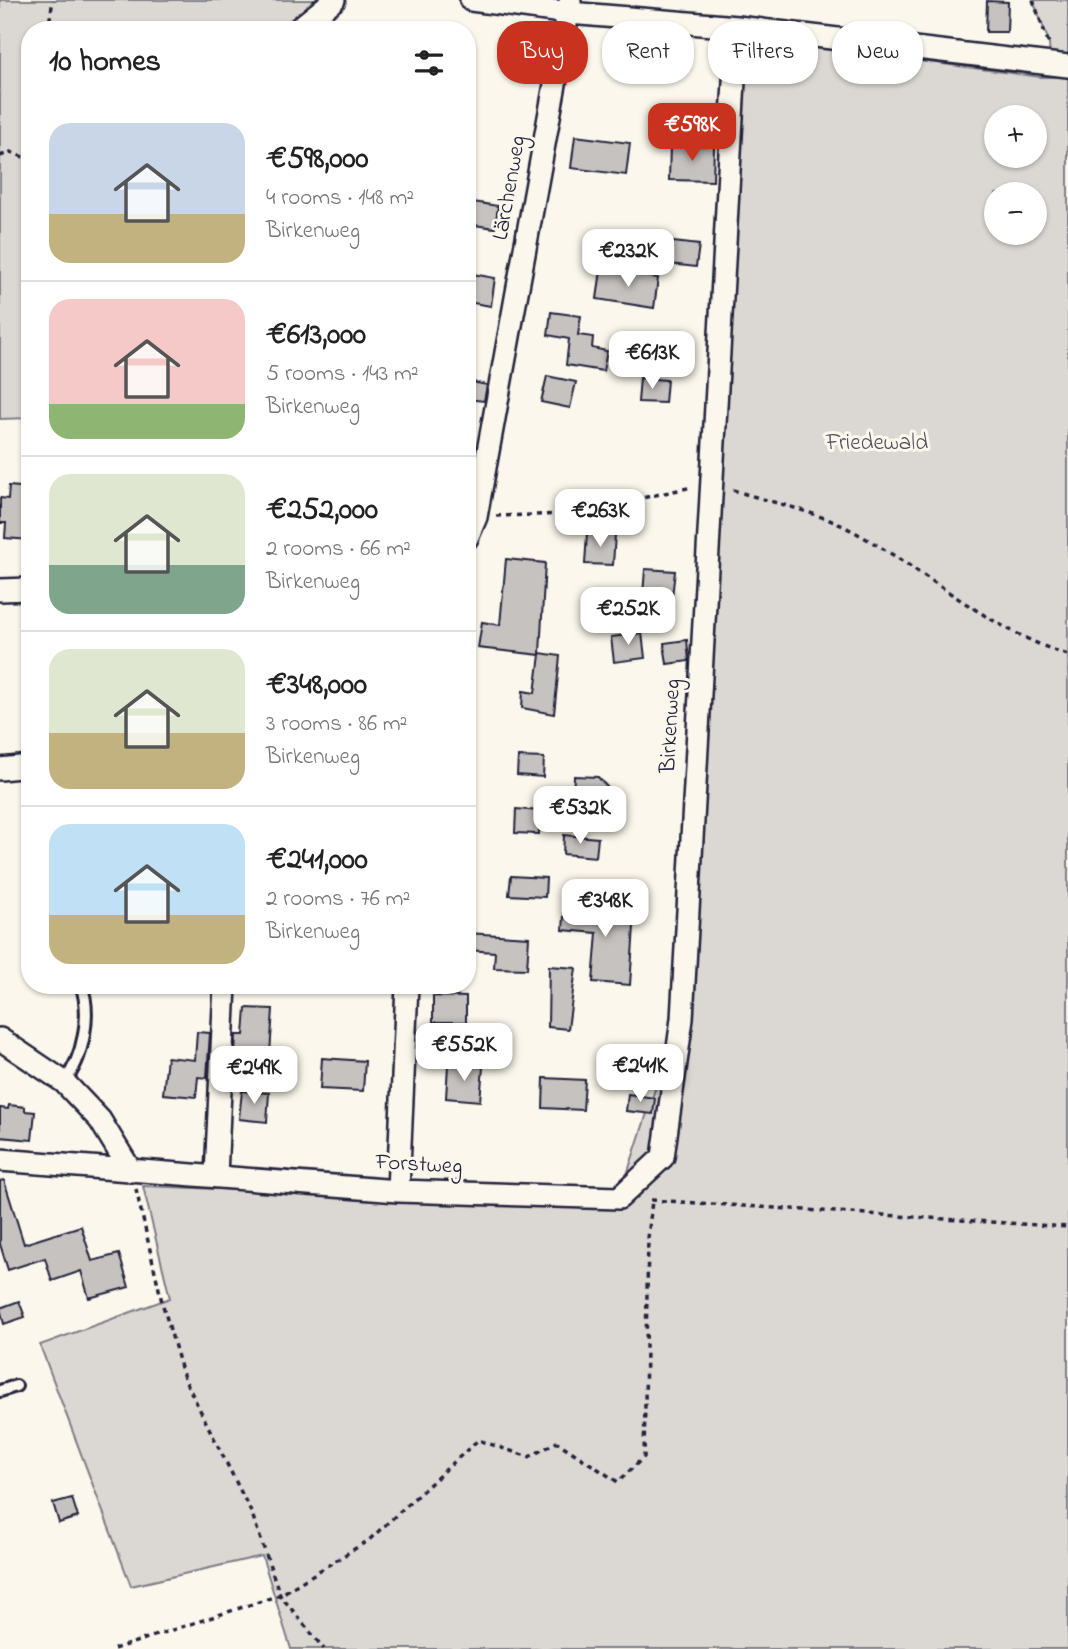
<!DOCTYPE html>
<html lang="en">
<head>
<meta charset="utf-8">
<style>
	:root { --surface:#fff; --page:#f6f6f6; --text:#222; --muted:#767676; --line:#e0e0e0; --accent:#c8321e }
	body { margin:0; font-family:"Indie Flower",sans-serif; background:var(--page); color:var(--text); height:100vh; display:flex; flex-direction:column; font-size:26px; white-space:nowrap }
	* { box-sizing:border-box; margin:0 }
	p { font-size:23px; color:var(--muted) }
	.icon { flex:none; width:38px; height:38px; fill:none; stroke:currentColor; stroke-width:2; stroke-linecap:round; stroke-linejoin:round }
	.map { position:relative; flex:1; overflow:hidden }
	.drawer { position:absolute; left:21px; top:21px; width:455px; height:973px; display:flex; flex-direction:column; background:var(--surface); border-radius:28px; box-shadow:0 2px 5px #0004 }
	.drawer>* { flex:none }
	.banner { position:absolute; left:497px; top:21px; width:466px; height:63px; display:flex; gap:14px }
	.controls { position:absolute; left:984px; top:105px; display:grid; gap:14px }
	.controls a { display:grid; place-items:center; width:63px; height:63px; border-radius:50%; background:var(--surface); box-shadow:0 2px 5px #0004; font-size:35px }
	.price { position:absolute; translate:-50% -60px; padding:0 16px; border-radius:14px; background:#fff; color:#222; font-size:23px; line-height:46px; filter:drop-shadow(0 2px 4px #0008) }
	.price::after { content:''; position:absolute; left:50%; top:42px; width:21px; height:16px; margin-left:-10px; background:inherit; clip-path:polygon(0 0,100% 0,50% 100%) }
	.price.selected { background:var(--accent); color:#fff }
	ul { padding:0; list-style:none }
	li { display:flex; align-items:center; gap:21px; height:175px; padding:0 28px }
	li+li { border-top:2px solid var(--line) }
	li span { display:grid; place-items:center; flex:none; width:196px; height:140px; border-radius:21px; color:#555 }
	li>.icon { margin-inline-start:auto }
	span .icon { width:84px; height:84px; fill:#fffc; stroke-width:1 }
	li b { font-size:30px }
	h2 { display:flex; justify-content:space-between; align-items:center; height:84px; padding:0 28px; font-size:30px }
	.pill { padding:0 24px; border-radius:28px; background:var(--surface); box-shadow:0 2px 5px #0004; font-size:24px; line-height:63px }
	.pill.selected { background:var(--accent); color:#fff }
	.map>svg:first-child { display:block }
	.green { fill:#dbd8d3; stroke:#7e7d87; stroke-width:2; fill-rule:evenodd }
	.building { fill:#c6c2c0; stroke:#22223b; stroke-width:2 }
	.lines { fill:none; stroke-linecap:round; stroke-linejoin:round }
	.service-casing { stroke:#22223b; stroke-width:16 }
	.minor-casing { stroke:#22223b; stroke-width:26 }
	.path { stroke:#22223b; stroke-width:3.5; stroke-dasharray:5 5; stroke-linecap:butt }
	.service { stroke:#fbf7ec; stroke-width:10 }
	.minor { stroke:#fbf7ec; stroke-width:21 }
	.labels { text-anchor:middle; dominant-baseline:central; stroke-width:6; stroke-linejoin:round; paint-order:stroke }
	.street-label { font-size:23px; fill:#22223b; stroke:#fbf7ec }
	.park-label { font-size:23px; fill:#505061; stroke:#fbf7ec }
</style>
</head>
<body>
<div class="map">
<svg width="1068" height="1649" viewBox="0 0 1068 1649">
	<rect width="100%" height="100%" fill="#fbf7ec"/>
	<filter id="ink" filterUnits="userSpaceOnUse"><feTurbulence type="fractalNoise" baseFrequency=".0143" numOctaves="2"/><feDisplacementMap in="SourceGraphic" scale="14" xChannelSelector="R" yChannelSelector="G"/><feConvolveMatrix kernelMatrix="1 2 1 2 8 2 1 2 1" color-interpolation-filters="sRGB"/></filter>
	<g filter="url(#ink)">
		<path class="green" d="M 0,0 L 334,0 L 297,30 L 30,30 L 30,418 L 0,419 Z
			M 1033,0 L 1068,0 L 1068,66 L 1050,64 L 1049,42 Z
			M 739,37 L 1041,77 L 1068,77 L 1068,1649 L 291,1649 L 262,1556 L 131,1586 L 40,1345 L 170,1298 L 143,1186 L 617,1205 L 691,979 ZM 996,117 L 1034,117 L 1034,156 L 996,156 ZM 996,194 L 1034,194 L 1034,233 L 996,233 Z"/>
		<path class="building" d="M 987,1 L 1008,2 L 1007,32 L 986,32 Z
			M 575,136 L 630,143 L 626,175 L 571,168 Z
			M 670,145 L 714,146 L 713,181 L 669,180 Z
			M 467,201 L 498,206 L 495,228 L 467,224 Z
			M 673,242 L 699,245 L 696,267 L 670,264 Z
			M 601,270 L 658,278 L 654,308 L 597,299 Z
			M 467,273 L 495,278 L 491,306 L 467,302 Z
			M 551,312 L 581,316 L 578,335 L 593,337 L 592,348 L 607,351 L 603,371 L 566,365 L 569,339 L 548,335 Z
			M 547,376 L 576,382 L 570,408 L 541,402 Z
			M 640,378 L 667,380 L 665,403 L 638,402 Z
			M 467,381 L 487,385 L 484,401 L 467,399 Z
			M 9,486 L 30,488 L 30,540 L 5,538 L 6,523 L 0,523 L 0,498 L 8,499 Z
			M 587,533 L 615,534 L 613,565 L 585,564 Z
			M 506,559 L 545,563 L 540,653 L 560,656 L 554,714 L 522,708 L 523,691 L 535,693 L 540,655 L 478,648 L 482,622 L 500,625 Z
			M 645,569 L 675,571 L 672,597 L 643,595 Z
			M 642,633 L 645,658 L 614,662 L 611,637 Z
			M 687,640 L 689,661 L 667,664 L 664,643 Z
			M 518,757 L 544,758 L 543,777 L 517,775 Z
			M 574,776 L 598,777 L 619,800 L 618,823 L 593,821 L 594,801 L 573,799 Z
			M 516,809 L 540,811 L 539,834 L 515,833 Z
			M 564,835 L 598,838 L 596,857 L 563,854 Z
			M 511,876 L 546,878 L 545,897 L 509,895 Z
			M 565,901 L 600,903 L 599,910 L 635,912 L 630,985 L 593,982 L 597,933 L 563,930 Z
			M 467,933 L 529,937 L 527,969 L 494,968 L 495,952 L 467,950 Z
			M 549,966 L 576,968 L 568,1029 L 548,1027 Z
			M 433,996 L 466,997 L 466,1022 L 433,1022 Z
			M 246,1008 L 273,1009 L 270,1054 L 235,1052 L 236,1035 L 244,1035 Z
			M 197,1032 L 210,1033 L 207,1078 L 198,1077 L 196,1097 L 163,1094 L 167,1057 L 195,1060 Z
			M 322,1058 L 365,1061 L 363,1091 L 320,1089 Z
			M 448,1065 L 483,1067 L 480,1101 L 446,1098 Z
			M 544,1078 L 585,1080 L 583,1110 L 543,1108 Z
			M 242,1091 L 269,1093 L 267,1122 L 239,1119 Z
			M 628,1094 L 655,1098 L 653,1114 L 626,1111 Z
			M 9,1105 L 25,1107 L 25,1111 L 35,1112 L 32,1140 L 0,1137 L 0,1108 L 8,1109 Z
			M 4,1180 L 24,1244 L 81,1226 L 92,1261 L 119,1254 L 129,1287 L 89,1298 L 81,1271 L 52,1281 L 45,1258 L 8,1270 L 0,1244 L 0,1181 Z
			M 19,1301 L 25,1317 L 4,1324 L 0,1308 Z
			M 72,1498 L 78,1517 L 59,1523 L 53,1503 Z"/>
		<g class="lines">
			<defs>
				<path id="service" d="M 64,1082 C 83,1059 92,1014 81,985
					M 0,1391 L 16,1386"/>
				<path id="minor" d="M 471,0 L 569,13 L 737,27 L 1068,66
					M 297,30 L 334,0
					M 467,538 L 476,517 L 570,2
					M 0,590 L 30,589
					M 0,769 L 30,766
					M 0,1039 L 64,1082 L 100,1120 L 131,1171
					M 0,1160 L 398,1191 L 619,1198 L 663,1157 L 682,1019 L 737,27
					M 216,1176 L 225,985
					M 398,1191 L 407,985"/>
			</defs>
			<use href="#service" class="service-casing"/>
			<use href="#minor" class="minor-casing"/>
			<path class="path" d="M 1033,0 L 1049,44
				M 48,30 L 53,0
				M 0,156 L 11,152 L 30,160
				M 733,490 C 769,502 811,510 845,527 C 921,566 986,629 1068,655
				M 496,516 L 569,514 L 692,487
				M 136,1189 L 162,1302 L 184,1378 L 252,1514 L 280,1595 L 324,1649
				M 651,1200 L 1068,1227
				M 114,1649 L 280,1595 L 369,1540 L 478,1440 L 529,1457 L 557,1442 L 618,1482 L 644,1457 L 648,1239 L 652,1200"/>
			<use href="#service" class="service"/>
			<use href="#minor" class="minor"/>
		</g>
	</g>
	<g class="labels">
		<g class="street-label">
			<text transform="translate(510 188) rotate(-80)">Lärchenweg</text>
			<text transform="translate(671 726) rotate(-87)">Birkenweg</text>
			<text transform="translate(419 1165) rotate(3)">Forstweg</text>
		</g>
		<g class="park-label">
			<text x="877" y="443">Friedewald</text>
		</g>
	</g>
</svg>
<div class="controls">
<a>+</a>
<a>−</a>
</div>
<b class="price selected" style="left:692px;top:163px">€598K</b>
<b class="price" style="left:628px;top:289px">€232K</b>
<b class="price" style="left:652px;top:391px">€613K</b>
<b class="price" style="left:600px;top:549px">€263K</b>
<b class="price" style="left:628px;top:647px">€252K</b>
<b class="price" style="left:580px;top:846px">€532K</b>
<b class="price" style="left:605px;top:939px">€348K</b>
<b class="price" style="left:464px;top:1083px">€552K</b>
<b class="price" style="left:640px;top:1104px">€241K</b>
<b class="price" style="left:254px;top:1106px">€249K</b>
<div class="banner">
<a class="pill selected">Buy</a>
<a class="pill">Rent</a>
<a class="pill">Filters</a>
<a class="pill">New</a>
</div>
<section class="drawer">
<h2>10 homes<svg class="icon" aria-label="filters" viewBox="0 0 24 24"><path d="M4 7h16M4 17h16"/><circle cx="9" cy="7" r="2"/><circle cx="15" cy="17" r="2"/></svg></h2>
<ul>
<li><span style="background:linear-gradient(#c9d6e8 65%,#c2b280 0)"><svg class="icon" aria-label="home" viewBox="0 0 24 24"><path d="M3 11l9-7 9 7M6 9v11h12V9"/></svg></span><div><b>€598,000</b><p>4 rooms · 148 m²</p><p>Birkenweg</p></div></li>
<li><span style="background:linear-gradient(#f6c9c9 75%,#8fb573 0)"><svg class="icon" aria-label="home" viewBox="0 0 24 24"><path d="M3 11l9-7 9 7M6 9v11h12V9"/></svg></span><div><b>€613,000</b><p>5 rooms · 143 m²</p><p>Birkenweg</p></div></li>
<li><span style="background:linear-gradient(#dfe7d0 65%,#7fa58c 0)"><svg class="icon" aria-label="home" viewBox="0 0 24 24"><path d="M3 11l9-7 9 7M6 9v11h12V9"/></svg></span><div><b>€252,000</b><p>2 rooms · 66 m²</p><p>Birkenweg</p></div></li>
<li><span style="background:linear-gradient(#dfe7d0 60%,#c2b280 0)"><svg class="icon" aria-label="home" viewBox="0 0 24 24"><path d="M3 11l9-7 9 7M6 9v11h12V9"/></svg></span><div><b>€348,000</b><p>3 rooms · 86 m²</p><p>Birkenweg</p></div></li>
<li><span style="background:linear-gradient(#bfe0f5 65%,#c2b280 0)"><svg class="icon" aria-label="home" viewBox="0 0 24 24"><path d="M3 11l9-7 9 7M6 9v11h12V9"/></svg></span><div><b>€241,000</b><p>2 rooms · 76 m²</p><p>Birkenweg</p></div></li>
</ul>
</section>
</div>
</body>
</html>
